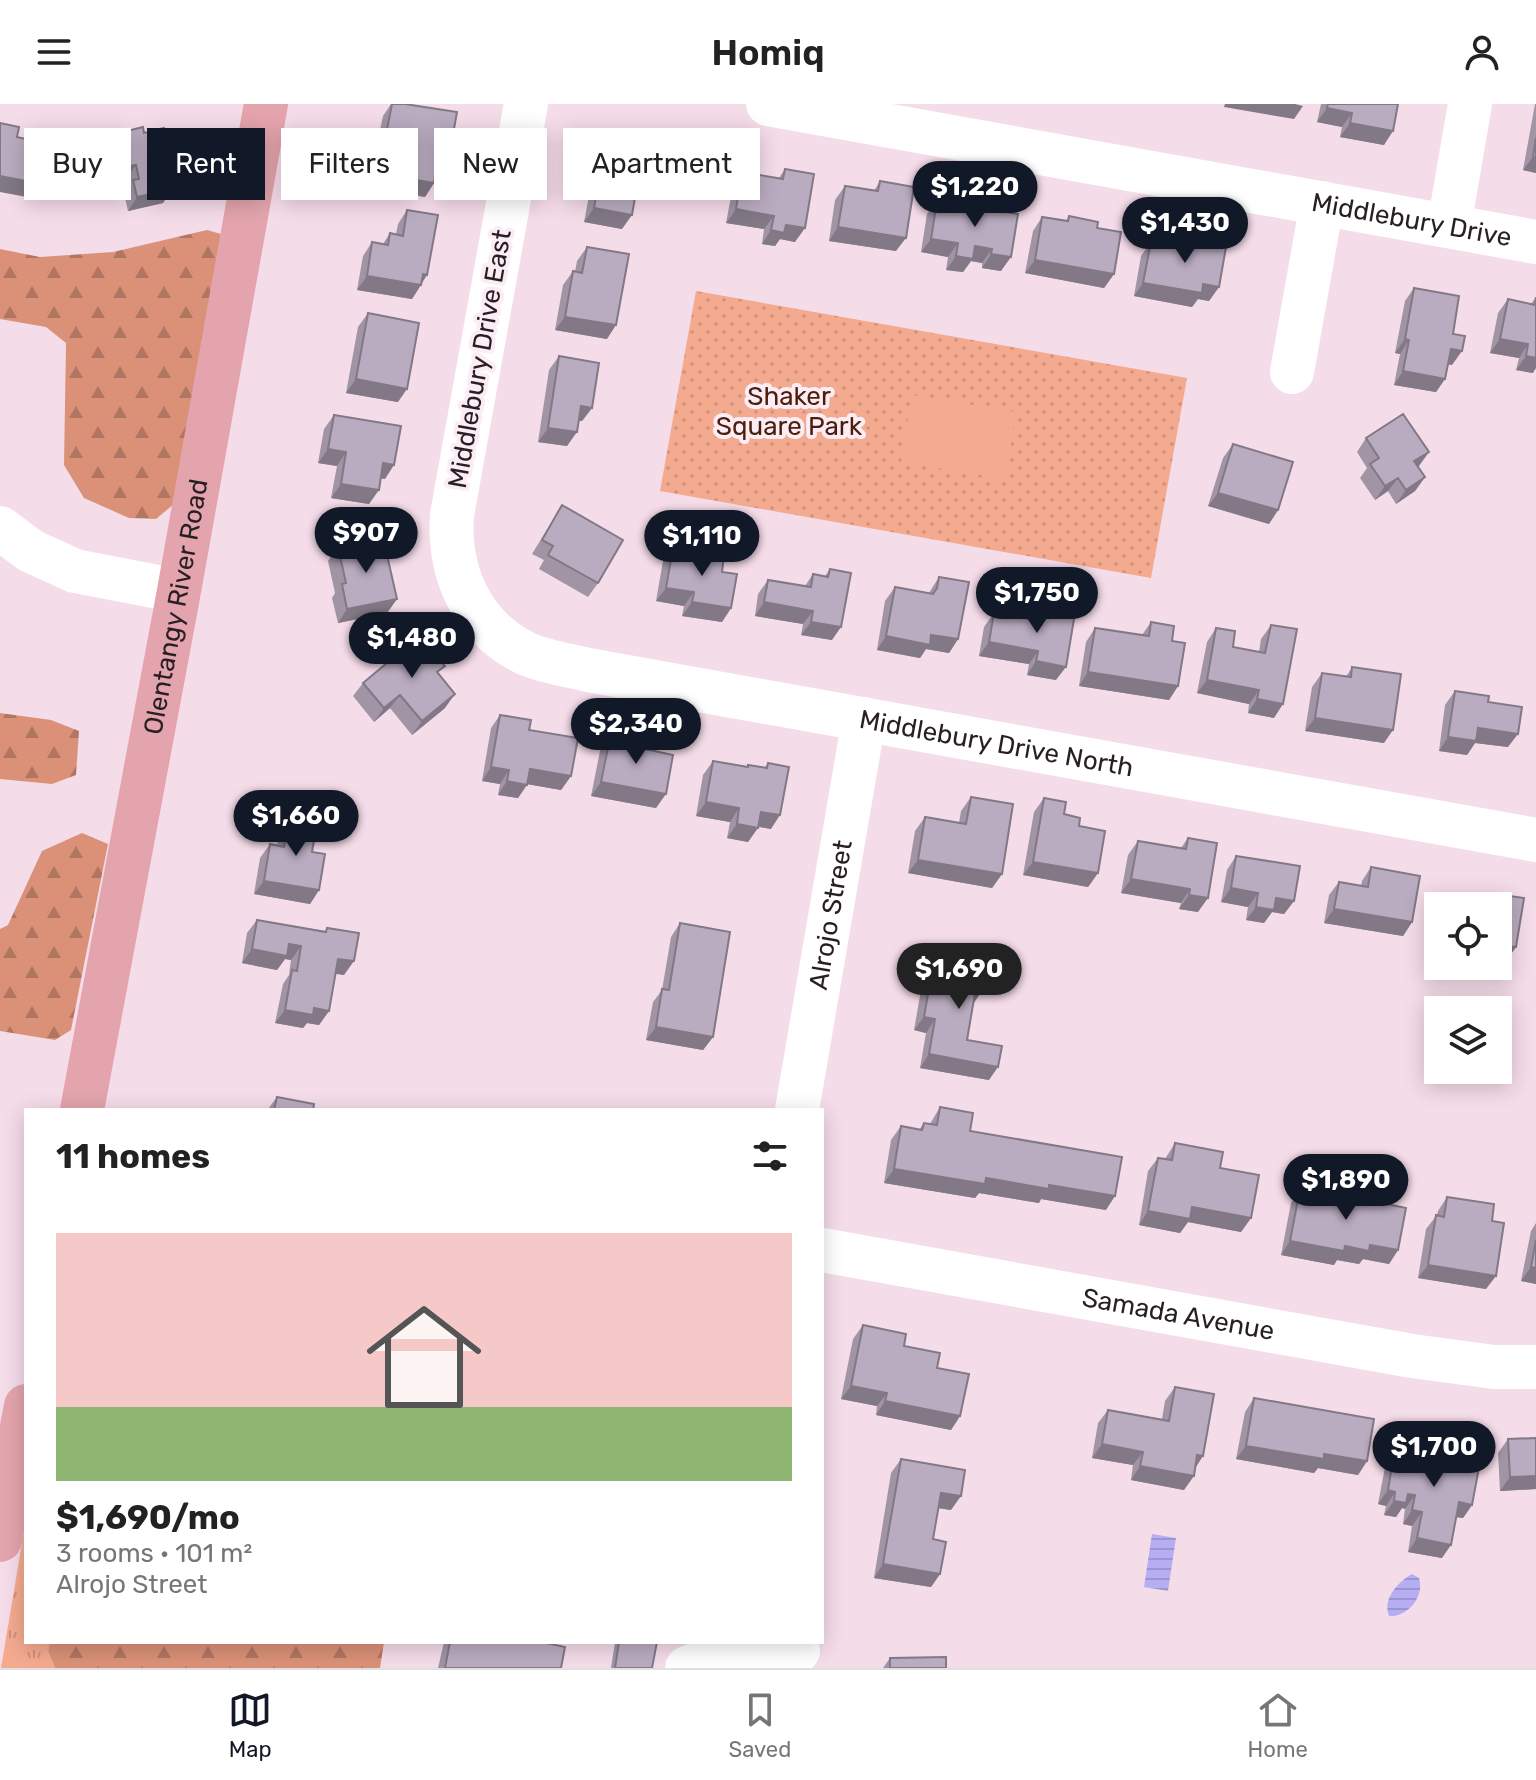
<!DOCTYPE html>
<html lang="en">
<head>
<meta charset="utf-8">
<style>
	:root { --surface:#fff; --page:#f2f2f2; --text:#222; --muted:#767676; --line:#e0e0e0; --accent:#111827 }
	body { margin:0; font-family:Rubik,sans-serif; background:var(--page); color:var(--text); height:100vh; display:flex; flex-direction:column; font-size:30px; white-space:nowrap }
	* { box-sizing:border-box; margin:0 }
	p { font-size:26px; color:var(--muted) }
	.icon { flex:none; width:44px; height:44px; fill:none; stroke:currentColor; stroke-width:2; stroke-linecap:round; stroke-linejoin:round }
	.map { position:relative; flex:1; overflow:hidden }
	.side { position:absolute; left:24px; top:1004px; width:800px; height:536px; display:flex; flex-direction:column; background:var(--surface); border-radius:0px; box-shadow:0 4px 20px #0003 }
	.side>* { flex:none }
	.hud { position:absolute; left:24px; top:24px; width:800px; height:72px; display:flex; gap:16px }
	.buttons { position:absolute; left:1424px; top:788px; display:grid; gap:16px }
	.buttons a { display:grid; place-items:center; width:88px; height:88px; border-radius:0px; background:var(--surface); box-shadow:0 4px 20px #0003; font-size:40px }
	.price { position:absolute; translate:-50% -68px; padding:0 18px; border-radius:28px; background:var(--accent); color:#fff; font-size:26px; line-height:52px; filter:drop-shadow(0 2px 4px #0008) }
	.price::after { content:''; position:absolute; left:50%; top:48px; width:24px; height:18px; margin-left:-12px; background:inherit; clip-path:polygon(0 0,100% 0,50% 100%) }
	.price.on { background:#222; color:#fff }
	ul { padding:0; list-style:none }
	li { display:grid; align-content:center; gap:16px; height:424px; padding:0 32px }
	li+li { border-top:2px solid var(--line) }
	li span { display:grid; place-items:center; height:248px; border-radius:0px; color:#555 }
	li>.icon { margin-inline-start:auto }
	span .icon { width:144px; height:144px; fill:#fffc; stroke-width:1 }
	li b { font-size:34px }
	h2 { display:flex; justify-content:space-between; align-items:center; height:96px; padding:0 32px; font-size:34px }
	.pill { padding:0 28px; border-radius:0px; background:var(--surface); box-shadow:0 4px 20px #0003; font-size:28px; line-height:72px }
	.pill.on { background:var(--accent); color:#fff }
	header { display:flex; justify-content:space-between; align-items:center; height:104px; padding:0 32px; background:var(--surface); font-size:36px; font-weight:600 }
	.menu { display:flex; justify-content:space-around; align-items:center; height:112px; border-top:2px solid var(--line); background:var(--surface); font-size:22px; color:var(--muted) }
	.menu a { display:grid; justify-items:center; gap:4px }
	.menu .on { color:var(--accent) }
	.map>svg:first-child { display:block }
	.grass { fill:url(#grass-tufts) }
	.forest { fill:url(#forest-firs) }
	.park { fill:url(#park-dots) }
	.pitch { fill:#f4aa8f }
	.water { fill:url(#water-rules) }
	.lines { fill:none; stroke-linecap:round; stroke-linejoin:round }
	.minor { stroke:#fff; stroke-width:44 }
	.major { stroke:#e4a4ad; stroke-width:44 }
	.wall { fill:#a094a5 }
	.shaded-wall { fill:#827886 }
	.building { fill:#baacc0; stroke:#827886; stroke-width:2 }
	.labels { text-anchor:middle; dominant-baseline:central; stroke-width:8; stroke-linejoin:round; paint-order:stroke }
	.street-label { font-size:26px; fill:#281f24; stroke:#fcecf4 }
	.park-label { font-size:26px; fill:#4c1d0b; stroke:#fcecf4 }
</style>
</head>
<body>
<header><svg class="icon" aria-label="menu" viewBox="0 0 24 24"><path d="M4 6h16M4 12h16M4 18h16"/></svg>Homiq<svg class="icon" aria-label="person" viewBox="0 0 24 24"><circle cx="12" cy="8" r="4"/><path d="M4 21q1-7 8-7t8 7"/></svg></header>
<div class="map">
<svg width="1536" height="1564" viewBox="0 0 1536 1564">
	<defs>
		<pattern id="grass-tufts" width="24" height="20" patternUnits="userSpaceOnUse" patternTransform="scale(2)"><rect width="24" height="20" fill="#f4aa8f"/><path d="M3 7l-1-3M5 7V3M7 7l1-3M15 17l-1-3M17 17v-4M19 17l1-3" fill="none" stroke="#d1927b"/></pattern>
		<pattern id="forest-firs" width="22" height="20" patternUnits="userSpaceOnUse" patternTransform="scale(2)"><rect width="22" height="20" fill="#da9177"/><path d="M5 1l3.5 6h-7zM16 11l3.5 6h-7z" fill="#b17661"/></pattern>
		<pattern id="park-dots" width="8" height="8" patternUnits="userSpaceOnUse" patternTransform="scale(2)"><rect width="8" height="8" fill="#f4aa8f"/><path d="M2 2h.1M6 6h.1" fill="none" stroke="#d1927b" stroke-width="1.8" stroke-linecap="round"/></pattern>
		<pattern id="water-rules" width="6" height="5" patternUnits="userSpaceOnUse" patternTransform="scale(2)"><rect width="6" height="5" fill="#b6aef2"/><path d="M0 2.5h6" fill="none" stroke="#9c95cf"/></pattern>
	</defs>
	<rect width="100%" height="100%" fill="#f5dce9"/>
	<path class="grass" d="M 26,1415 L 26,1538 L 50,1538 L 48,1547 L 55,1564 L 1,1564 Z"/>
	<path class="forest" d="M 207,126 L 221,130 L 181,394 L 156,415 L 129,414 L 84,394 L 64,361 L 66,239 L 46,223 L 0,215 L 0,145 L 40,153 L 113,148 Z
		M 0,609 L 51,616 L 79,627 L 76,671 L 52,680 L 0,675 Z
		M 82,729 L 108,740 L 71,926 L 55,936 L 0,927 L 0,825 L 8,821 L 42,747 Z
		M 50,1538 L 384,1538 L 380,1564 L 55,1564 L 48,1547 Z"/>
	<path class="park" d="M 696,187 L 1187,274 L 1151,474 L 660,387 Z"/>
	<path class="pitch" d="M 912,291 L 1016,308 L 1005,375 L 901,358 Z"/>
	<path class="water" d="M 1152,1430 L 1176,1434 L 1168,1487 L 1144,1483 Z
		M 1412,1470 L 1419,1474 C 1425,1492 1408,1513 1389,1512 C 1382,1495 1398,1478 1412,1470 Z"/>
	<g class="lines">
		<g class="minor">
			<path id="s1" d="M 526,0 L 452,411 C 448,469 472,524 527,550 C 546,558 568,561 588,566 L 1536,736"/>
			<path id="s2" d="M 768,0 L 1536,138"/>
			<path d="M 1449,122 L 1470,0"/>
			<path d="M 1292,268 L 1322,99"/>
			<path d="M 0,424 L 31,447 L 75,467 L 179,487"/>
			<path id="s3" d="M 797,1006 L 864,615"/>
			<path id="s4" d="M 822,1146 L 1412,1252 L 1494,1263 L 1536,1263"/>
			<path d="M 687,1564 L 710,1555 L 798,1547"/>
		</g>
		<g class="major">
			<path id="s5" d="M 82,1006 L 179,487 L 266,0"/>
			<path d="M 0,1436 L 26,1302"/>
		</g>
	</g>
	<path class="wall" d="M 391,0 L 405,0 L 449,53 L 440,67 L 437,66 L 434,79 L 425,93 L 384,86 L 391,48 L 376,45 L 383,12 Z
		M 1321,0 L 1398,0 L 1384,41 L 1340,33 L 1342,23 L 1317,18 Z
		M 1535,0 L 1536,0 L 1536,69 L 1523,66 Z
		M 144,29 L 174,66 L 169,72 L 172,85 L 163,99 L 128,107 L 124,90 L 128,83 L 126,75 L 101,78 L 93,47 L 103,33 Z
		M 606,36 L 622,125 L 584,118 L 597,50 Z
		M 785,65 L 795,138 L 780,135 L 775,142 L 762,140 L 764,125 L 726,119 L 733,82 L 742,68 L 779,74 Z
		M 880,77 L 896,147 L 829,137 L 835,96 L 845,82 L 874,87 Z
		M 937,97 L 1018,110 L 1001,167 L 982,164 L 982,159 L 971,157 L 963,168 L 946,166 L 948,153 L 921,148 L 927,110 Z
		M 407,106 L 421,181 L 412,195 L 357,186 L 363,152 L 372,138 L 383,140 L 390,129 L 396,130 L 398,120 Z
		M 1069,112 L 1097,124 L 1114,170 L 1104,184 L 1025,169 L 1033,127 L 1042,113 L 1066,117 Z
		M 1180,131 L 1209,140 L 1219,183 L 1209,197 L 1198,195 L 1192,203 L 1134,192 L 1141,152 L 1151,138 L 1172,142 Z
		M 587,143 L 607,235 L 555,226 L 563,181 L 573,167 L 575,168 L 577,157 Z
		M 1414,184 L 1453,230 L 1452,261 L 1448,260 L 1445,275 L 1436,288 L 1394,281 L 1400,250 L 1395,249 L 1405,197 Z
		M 1536,193 L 1533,269 L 1516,266 L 1519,254 L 1490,249 L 1498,209 L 1508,195 L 1531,200 Z
		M 368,209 L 398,298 L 346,289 L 358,223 Z
		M 559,252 L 592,304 L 582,317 L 579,317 L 567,342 L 538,338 L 549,266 Z
		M 334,311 L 385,375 L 381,374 L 369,400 L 331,394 L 337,362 L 318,359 L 324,325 Z
		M 1366,334 L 1419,362 L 1418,363 L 1425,373 L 1415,387 L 1396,400 L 1388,387 L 1375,396 L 1360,374 L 1367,364 L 1357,348 Z
		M 1233,340 L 1278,406 L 1269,420 L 1208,402 L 1223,354 Z
		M 562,401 L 598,479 L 588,493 L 539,465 L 544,456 L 532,450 Z
		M 338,443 L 397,495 L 387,509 L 338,519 L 332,494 L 335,489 L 328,457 Z
		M 673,444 L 731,504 L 722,518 L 682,512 L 684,502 L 656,497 L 663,457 Z
		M 830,465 L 832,536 L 801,531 L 803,520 L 755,512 L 758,490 L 768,476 L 805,482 L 813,470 L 825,472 Z
		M 939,473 L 958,535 L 949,549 L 926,545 L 920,554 L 877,546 L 885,497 L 895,483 L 929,489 Z
		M 1044,504 L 1056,576 L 1027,571 L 1029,560 L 979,552 L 984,523 L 994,509 L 1036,516 Z
		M 1151,518 L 1172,537 L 1178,582 L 1169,596 L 1079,582 L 1086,538 L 1095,524 L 1142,531 Z
		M 1271,521 L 1274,614 L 1248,609 L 1249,600 L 1197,589 L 1207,538 L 1216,524 L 1233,543 L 1259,548 L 1261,535 Z
		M 1352,563 L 1384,639 L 1305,627 L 1312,583 L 1322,569 L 1346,573 Z
		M 439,571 L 445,604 L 412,631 L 390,604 L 374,618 L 353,592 L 363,579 Z
		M 1455,587 L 1488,598 L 1508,643 L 1475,639 L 1467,651 L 1439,647 L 1445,601 Z
		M 500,611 L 529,626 L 571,672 L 561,686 L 527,680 L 518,694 L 498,691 L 500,680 L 482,677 L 491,624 Z
		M 611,629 L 636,643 L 656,704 L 591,692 L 601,642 Z
		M 713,657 L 747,663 L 748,661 L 765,663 L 768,659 L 771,725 L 758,723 L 748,738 L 727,734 L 730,718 L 696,712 L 703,671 Z
		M 971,693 L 1002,770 L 992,784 L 908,769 L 915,727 L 925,713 L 959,719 L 961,707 Z
		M 1044,694 L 1079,722 L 1098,769 L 1088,783 L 1023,771 L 1034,708 Z
		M 289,715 L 312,748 L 319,786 L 310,800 L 254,790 L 260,754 L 270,740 L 277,742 L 279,729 Z
		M 1188,734 L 1198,808 L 1179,805 L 1181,799 L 1121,789 L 1128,751 L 1138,737 L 1181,744 Z
		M 1236,752 L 1294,797 L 1284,810 L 1272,808 L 1264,819 L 1246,816 L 1248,803 L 1221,798 L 1227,766 Z
		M 1371,763 L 1412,818 L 1403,832 L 1324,819 L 1329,791 L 1339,778 L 1361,782 L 1362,777 Z
		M 1496,790 L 1516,843 L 1506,857 L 1498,802 L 1449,802 L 1455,794 L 1490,799 Z
		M 257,816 L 325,827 L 327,824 L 344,871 L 335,870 L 329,907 L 319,921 L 307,919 L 303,924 L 275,919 L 283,880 L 289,871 L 291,856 L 285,855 L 277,866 L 242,859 L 247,829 Z
		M 680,819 L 713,933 L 703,946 L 646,936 L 653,898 L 662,886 L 671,833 Z
		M 950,847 L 973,899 L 967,936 L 989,976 L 920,964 L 926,929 L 914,926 L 921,886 L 931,873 L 938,874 L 941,861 Z
		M 277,993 L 313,1006 L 264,1006 L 265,1005 L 268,1005 Z
		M 940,1003 L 970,1027 L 1106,1106 L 1041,1095 L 1039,1099 L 979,1089 L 975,1094 L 884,1079 L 891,1036 L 901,1022 L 919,1026 L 924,1019 L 930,1020 Z
		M 1175,1039 L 1220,1064 L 1251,1114 L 1241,1128 L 1188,1118 L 1180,1129 L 1139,1121 L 1148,1067 L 1158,1054 L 1165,1055 Z
		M 1300,1085 L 1331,1091 L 1335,1085 L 1368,1096 L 1398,1146 L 1389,1160 L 1363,1155 L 1359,1160 L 1337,1156 L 1334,1161 L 1281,1151 L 1291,1099 Z
		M 1447,1093 L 1492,1117 L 1486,1185 L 1418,1174 L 1426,1125 L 1437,1111 L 1438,1107 Z
		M 1536,1119 L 1536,1180 L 1521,1177 L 1531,1127 Z
		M 863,1221 L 904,1242 L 937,1264 L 960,1312 L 951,1326 L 876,1311 L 877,1302 L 841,1295 L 853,1235 Z
		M 1175,1283 L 1195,1364 L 1184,1386 L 1131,1376 L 1133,1361 L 1092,1354 L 1098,1319 L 1108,1306 L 1162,1315 L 1165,1297 Z
		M 1254,1294 L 1367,1357 L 1358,1371 L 1318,1364 L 1314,1369 L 1236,1355 L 1245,1308 Z
		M 1508,1335 L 1536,1385 L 1500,1387 L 1498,1349 Z
		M 1395,1344 L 1472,1401 L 1463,1414 L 1456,1413 L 1442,1454 L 1408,1448 L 1412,1422 L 1403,1420 L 1405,1405 L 1402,1404 L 1396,1413 L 1384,1411 L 1386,1402 L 1378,1400 L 1386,1358 Z
		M 901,1355 L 951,1406 L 938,1404 L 933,1435 L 940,1470 L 931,1483 L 874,1474 L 891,1369 Z
		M 444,1538 L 546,1538 L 561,1564 L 438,1564 Z
		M 615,1538 L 657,1538 L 652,1564 L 611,1564 Z
		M 890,1554 L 946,1564 L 883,1564 Z"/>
	<path class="shaded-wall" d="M 1225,0 L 1295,0 L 1303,2 L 1294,15 L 1224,3 Z
		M 1327,4 L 1352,9 L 1342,23 L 1317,18 Z
		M 1350,19 L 1393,27 L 1384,41 L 1340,33 Z
		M 386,31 L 400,34 L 391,48 L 376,45 Z
		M 439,51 L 449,53 L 440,67 L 430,65 Z
		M 1533,53 L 1536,53 L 1536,69 L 1523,66 Z
		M 136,61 L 126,75 L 101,78 L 111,65 Z
		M 0,72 L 41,80 L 32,94 L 0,88 Z
		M 393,72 L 434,79 L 425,93 L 384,86 Z
		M 172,85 L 163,99 L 128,107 L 137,93 Z
		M 594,104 L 632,111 L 622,125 L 584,118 Z
		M 736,105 L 774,112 L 764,125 L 726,119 Z
		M 786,121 L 805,124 L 795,138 L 780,135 L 775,142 L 762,140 L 771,126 Z
		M 838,123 L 906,134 L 896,147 L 829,137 Z
		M 931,135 L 958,139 L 948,153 L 921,148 Z
		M 975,142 L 992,145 L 982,159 L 971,157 L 963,168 L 946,166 L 956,152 Z
		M 991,150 L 1011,153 L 1001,167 L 982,164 Z
		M 1035,156 L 1114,170 L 1104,184 L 1025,169 Z
		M 423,170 L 427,171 L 412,195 L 357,186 L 367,172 Z
		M 1143,179 L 1203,180 L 1219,183 L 1209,197 L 1198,195 L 1192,203 L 1134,192 Z
		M 565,213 L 616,221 L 607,235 L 555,226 Z
		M 1405,235 L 1409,236 L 1400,250 L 1395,249 Z
		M 1500,235 L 1528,240 L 1519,254 L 1490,249 Z
		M 1451,245 L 1462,247 L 1452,261 L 1441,259 Z
		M 1526,252 L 1536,254 L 1536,264 L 1533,269 L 1516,266 Z
		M 1403,267 L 1445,275 L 1436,288 L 1394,281 Z
		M 356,275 L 407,285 L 398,298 L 346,289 Z
		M 581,302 L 592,304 L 582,317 L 571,316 Z
		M 548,324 L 577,328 L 567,342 L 538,338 Z
		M 328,345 L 346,348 L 337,362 L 318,359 Z
		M 1429,348 L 1419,362 L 1405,371 L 1414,357 Z
		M 383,359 L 394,361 L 385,375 L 374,373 Z
		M 1425,373 L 1415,387 L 1396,400 L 1406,386 Z
		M 1398,374 L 1388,387 L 1375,396 L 1385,382 Z
		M 341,380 L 379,386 L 369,400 L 331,394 Z
		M 1218,389 L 1278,406 L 1269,420 L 1208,402 Z
		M 666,484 L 694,488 L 684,502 L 656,497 Z
		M 397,495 L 387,509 L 338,519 L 347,505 Z
		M 692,498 L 731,504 L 722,518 L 682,512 Z
		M 764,498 L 813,507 L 803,520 L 755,512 Z
		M 811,518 L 841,523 L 832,536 L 801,531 Z
		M 931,531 L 958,535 L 949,549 L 926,545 L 920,554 L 877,546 L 886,532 Z
		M 989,538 L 1038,547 L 1029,560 L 979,552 Z
		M 1036,557 L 1066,563 L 1056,576 L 1027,571 Z
		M 1088,568 L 1178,582 L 1169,596 L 1079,582 Z
		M 1207,576 L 1259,586 L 1249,600 L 1197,589 Z
		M 455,590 L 445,604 L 412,631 L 422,617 Z
		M 400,591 L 390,604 L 374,618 L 384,604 Z
		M 1257,595 L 1283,600 L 1274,614 L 1248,609 Z
		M 1315,614 L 1393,626 L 1384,639 L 1305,627 Z
		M 1478,624 L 1518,630 L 1508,643 L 1475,639 L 1467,651 L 1439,647 L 1448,633 Z
		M 491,663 L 509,666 L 500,680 L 482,677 Z
		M 530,665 L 571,672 L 561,686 L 521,679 Z
		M 507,677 L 527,681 L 518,694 L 498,691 Z
		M 601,678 L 666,690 L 656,704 L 591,692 Z
		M 706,698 L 739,704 L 730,718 L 696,712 Z
		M 761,708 L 780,711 L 771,725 L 751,721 Z
		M 737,720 L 758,724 L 748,738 L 727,734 Z
		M 918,756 L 1002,770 L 992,784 L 908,769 Z
		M 1033,758 L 1098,769 L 1088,783 L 1023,771 Z
		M 1131,775 L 1190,785 L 1181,799 L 1121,789 Z
		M 264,777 L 319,786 L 310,800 L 254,790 Z
		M 1231,784 L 1258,789 L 1248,803 L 1221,798 Z
		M 1189,791 L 1208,794 L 1198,808 L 1179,805 Z
		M 1276,794 L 1294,797 L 1284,810 L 1272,808 L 1264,819 L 1246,816 L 1256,803 Z
		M 1334,805 L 1412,818 L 1403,832 L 1324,819 Z
		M 289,840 L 301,842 L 291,856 L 285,855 L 277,866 L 242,859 L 252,845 Z
		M 1498,841 L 1516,843 L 1506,857 L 1498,856 Z
		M 338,855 L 354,857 L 344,871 L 328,868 Z
		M 976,883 L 983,885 L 974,899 Z
		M 314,904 L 329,907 L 319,921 L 307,919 L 303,924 L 275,919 L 285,906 Z
		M 924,913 L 935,915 L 926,929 L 914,926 Z
		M 656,923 L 713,933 L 703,946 L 646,936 Z
		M 929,950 L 998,963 L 989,976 L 920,964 Z
		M 894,1065 L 1049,1081 L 1115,1092 L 1106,1106 L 1041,1095 L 1039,1099 L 979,1089 L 975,1094 L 884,1079 Z
		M 1192,1103 L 1251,1114 L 1241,1128 L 1188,1118 L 1180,1129 L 1139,1121 L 1148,1107 Z
		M 1290,1137 L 1345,1142 L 1370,1141 L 1398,1146 L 1389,1160 L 1363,1155 L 1359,1160 L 1337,1156 L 1334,1161 L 1281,1151 Z
		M 1428,1161 L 1496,1172 L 1486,1185 L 1418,1174 Z
		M 1531,1163 L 1536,1164 L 1536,1180 L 1521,1177 Z
		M 851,1282 L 887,1289 L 877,1302 L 841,1295 Z
		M 885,1297 L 960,1312 L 951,1326 L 876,1311 Z
		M 1102,1340 L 1143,1348 L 1133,1361 L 1092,1354 Z
		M 1246,1342 L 1324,1350 L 1367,1357 L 1358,1371 L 1318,1364 L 1314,1369 L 1236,1355 Z
		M 1197,1351 L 1203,1352 L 1194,1366 Z
		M 1140,1362 L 1194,1372 L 1184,1386 L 1131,1376 Z
		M 1536,1372 L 1536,1385 L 1500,1387 L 1510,1373 Z
		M 1388,1386 L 1395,1388 L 1386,1402 L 1378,1400 Z
		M 941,1389 L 961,1392 L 951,1406 L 931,1403 Z
		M 1408,1390 L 1415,1391 L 1405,1405 L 1402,1404 L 1396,1413 L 1384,1411 L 1394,1397 Z
		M 1459,1398 L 1472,1401 L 1463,1414 L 1449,1412 Z
		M 1412,1406 L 1422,1408 L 1412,1422 L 1403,1420 Z
		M 1417,1434 L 1451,1441 L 1442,1454 L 1408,1448 Z
		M 883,1460 L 940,1470 L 931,1483 L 874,1474 Z"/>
	<path class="building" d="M 392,0 L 405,0 L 457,8 L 449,53 L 439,51 L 434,79 L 393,72 L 400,34 L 386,31 Z
		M 1328,0 L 1398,0 L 1393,27 L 1350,19 L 1352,9 L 1327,4 Z
		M 0,19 L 19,23 L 17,33 L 30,36 L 30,40 L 47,44 L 41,80 L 0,72 Z
		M 143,23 L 144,29 L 164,24 L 174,66 L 168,67 L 172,85 L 137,93 L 133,76 L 139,75 L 136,61 L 111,65 L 103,33 Z
		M 1536,34 L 1536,53 L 1533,53 Z
		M 606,36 L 644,42 L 632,111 L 594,104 Z
		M 785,65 L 814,70 L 805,124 L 786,121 L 784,129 L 771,126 L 774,112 L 736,105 L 742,68 L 783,75 Z
		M 880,77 L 914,83 L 906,134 L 838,123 L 845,82 L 878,87 Z
		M 937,97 L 1018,110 L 1011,153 L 991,150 L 992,145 L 975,142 L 973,155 L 956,152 L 958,139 L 931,135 Z
		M 407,106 L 438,111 L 427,171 L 423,170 L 421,181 L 367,172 L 372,138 L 388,141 L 390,129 L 403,132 Z
		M 1069,112 L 1098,118 L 1097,124 L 1121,128 L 1114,170 L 1035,156 L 1042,113 L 1068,117 Z
		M 1180,131 L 1209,136 L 1209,140 L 1226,143 L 1219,183 L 1203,180 L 1202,189 L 1143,179 L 1151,138 L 1178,143 Z
		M 587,143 L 629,150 L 616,221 L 565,213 L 573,167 L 582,169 Z
		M 1414,184 L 1459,192 L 1453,230 L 1465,232 L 1462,247 L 1451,245 L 1445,275 L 1403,267 L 1409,236 L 1405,235 Z
		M 1536,193 L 1536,254 L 1526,252 L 1528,240 L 1500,235 L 1508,195 L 1535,201 Z
		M 368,209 L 419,219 L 407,285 L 356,275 Z
		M 559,252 L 599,259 L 592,304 L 581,302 L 577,328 L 548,324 Z
		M 1403,310 L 1429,348 L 1414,357 L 1425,373 L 1406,386 L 1398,374 L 1385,382 L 1370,360 L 1379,354 L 1366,334 Z
		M 334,311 L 401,322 L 394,361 L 383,359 L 379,386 L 341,380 L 346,348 L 328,345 Z
		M 1233,340 L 1293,358 L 1278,406 L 1218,389 Z
		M 562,401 L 623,436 L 598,479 L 548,451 L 553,442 L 542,436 Z
		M 376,435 L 380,452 L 387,451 L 397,495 L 347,505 L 342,480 L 346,479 L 338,443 Z
		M 673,444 L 724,452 L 722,468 L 737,470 L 731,504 L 692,498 L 694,488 L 666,484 Z
		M 830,465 L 851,469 L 841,523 L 811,518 L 813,507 L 764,498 L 768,476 L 811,483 L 813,470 L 828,473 Z
		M 939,473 L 969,478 L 958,535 L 931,531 L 930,541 L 886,532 L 895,483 L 933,490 L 937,484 Z
		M 1044,504 L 1075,509 L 1066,563 L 1036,557 L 1038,547 L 989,538 L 994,509 L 1042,517 Z
		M 1151,518 L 1174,522 L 1172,537 L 1185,539 L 1178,582 L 1088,568 L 1095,524 L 1149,532 Z
		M 1271,521 L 1297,525 L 1283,600 L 1257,595 L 1259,586 L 1207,576 L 1216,524 L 1235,527 L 1233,543 L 1265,549 Z
		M 419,532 L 445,562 L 437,568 L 455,590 L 422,617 L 400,591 L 384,604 L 363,579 Z
		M 1352,563 L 1401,570 L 1393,626 L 1315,614 L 1322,569 L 1351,573 Z
		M 1455,587 L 1489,592 L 1488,598 L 1522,603 L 1518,630 L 1478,624 L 1476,637 L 1448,633 Z
		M 500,611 L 531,616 L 529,626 L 578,634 L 571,672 L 530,665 L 527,681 L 507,677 L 509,666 L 491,663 Z
		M 611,629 L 638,634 L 636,643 L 673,651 L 666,690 L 601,678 Z
		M 713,657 L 748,663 L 748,661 L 767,664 L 768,659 L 789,663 L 780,711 L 761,708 L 758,724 L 737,720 L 739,704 L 706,698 Z
		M 971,693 L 1013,700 L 1002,770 L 918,756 L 925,713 L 966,720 Z
		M 1044,694 L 1066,698 L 1064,710 L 1080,714 L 1079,722 L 1105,727 L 1098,769 L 1033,758 Z
		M 289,715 L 317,720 L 312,748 L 325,750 L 319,786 L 264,777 L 270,740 L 284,743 Z
		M 1188,734 L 1217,739 L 1208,794 L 1189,791 L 1190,785 L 1131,775 L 1138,737 L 1186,745 Z
		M 1236,752 L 1300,762 L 1294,797 L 1276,794 L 1274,806 L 1256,803 L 1258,789 L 1231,784 Z
		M 1371,763 L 1420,772 L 1412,818 L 1334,805 L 1339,778 L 1368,783 Z
		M 1496,790 L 1524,794 L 1516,843 L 1498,841 L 1498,802 L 1454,802 L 1455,794 L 1494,800 Z
		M 257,816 L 326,828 L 327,824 L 359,829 L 354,857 L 338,855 L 329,907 L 314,904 L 313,911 L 285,906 L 292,866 L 297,867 L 301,842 L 289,840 L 287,852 L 252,845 Z
		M 680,819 L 730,828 L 713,933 L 656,923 L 662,885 L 669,886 Z
		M 950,847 L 989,854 L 983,885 L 976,883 L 967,936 L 1002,942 L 998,963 L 929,950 L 935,915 L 924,913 L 931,873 L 945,875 Z
		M 277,993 L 314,1000 L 313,1006 L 274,1006 Z
		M 940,1003 L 973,1009 L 970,1027 L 1122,1053 L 1115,1092 L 1049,1081 L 1049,1085 L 986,1074 L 985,1080 L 894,1065 L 901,1022 L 922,1026 L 924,1019 L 937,1021 Z
		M 1175,1039 L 1223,1048 L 1220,1064 L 1259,1071 L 1251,1114 L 1192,1103 L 1190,1115 L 1148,1107 L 1158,1054 L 1172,1056 Z
		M 1300,1085 L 1334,1092 L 1335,1085 L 1369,1092 L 1368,1096 L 1406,1104 L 1398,1146 L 1370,1141 L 1369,1147 L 1345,1142 L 1344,1147 L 1290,1137 Z
		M 1447,1093 L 1494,1100 L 1492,1117 L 1504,1119 L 1496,1172 L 1428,1161 L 1436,1111 L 1444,1113 Z
		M 1536,1136 L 1536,1164 L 1531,1163 Z
		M 863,1221 L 906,1230 L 904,1242 L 940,1249 L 937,1264 L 969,1270 L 960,1312 L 885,1297 L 887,1289 L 851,1282 Z
		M 1175,1283 L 1214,1290 L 1203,1352 L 1197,1351 L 1194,1372 L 1140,1362 L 1143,1348 L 1102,1340 L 1108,1306 L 1169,1317 Z
		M 1254,1294 L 1374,1315 L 1367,1357 L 1324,1350 L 1324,1355 L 1246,1342 Z
		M 1536,1334 L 1536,1372 L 1510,1373 L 1508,1335 Z
		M 1395,1344 L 1480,1358 L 1472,1401 L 1459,1398 L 1451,1441 L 1417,1434 L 1422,1408 L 1412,1406 L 1415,1391 L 1408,1390 L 1406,1399 L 1394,1397 L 1395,1388 L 1388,1386 Z
		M 901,1355 L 965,1366 L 961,1392 L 941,1389 L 933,1435 L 946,1438 L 940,1470 L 883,1460 Z
		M 450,1538 L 546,1538 L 546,1539 L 565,1543 L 561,1564 L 445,1564 Z
		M 619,1538 L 657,1538 L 652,1564 L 615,1564 Z
		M 946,1553 L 946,1564 L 890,1564 L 890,1554 Z"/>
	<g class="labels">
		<g class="street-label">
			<text stroke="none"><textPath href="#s2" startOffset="654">Middlebury Drive</textPath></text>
			<text transform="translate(480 255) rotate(-80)">Middlebury Drive East</text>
			<text stroke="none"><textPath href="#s5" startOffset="512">Olentangy River Road</textPath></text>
			<text stroke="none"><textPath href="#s1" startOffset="1064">Middlebury Drive North</textPath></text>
			<text stroke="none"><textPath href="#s3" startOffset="198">Alrojo Street</textPath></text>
			<text stroke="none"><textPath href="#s4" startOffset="362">Samada Avenue</textPath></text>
		</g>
		<g class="park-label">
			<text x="789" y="292">Shaker<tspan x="789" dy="30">Square Park</tspan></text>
		</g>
	</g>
</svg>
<div class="buttons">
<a><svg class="icon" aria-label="locate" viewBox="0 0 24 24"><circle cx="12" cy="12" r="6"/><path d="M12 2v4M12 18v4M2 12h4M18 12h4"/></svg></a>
<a><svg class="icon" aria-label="layers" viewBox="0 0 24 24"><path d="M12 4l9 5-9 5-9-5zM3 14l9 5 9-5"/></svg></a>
</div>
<b class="price" style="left:975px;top:125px">$1,220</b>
<b class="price" style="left:1185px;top:161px">$1,430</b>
<b class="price" style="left:366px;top:471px">$907</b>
<b class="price" style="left:702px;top:474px">$1,110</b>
<b class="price" style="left:1037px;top:531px">$1,750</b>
<b class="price" style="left:412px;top:576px">$1,480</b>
<b class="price" style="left:636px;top:662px">$2,340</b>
<b class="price" style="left:296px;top:754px">$1,660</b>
<b class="price on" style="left:959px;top:907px">$1,690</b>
<b class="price" style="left:1346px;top:1118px">$1,890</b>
<b class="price" style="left:1434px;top:1385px">$1,700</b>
<div class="hud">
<a class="pill">Buy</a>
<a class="pill on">Rent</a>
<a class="pill">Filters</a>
<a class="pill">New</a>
<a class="pill">Apartment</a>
</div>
<section class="side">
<h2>11 homes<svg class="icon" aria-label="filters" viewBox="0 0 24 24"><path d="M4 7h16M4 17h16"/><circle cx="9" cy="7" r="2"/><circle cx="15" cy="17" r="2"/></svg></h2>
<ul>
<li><span style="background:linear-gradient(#f6c9c9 70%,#8fb573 0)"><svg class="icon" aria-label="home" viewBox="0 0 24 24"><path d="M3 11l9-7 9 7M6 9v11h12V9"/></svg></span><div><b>$1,690/mo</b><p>3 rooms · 101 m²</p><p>Alrojo Street</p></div></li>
</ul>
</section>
</div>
<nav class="menu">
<a class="on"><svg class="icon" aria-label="map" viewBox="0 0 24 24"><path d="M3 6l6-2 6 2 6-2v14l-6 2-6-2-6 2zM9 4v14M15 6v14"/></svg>Map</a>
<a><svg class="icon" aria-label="saved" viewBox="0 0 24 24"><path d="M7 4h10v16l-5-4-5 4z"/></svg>Saved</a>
<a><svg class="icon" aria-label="home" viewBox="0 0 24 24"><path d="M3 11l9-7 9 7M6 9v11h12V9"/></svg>Home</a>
</nav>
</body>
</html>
